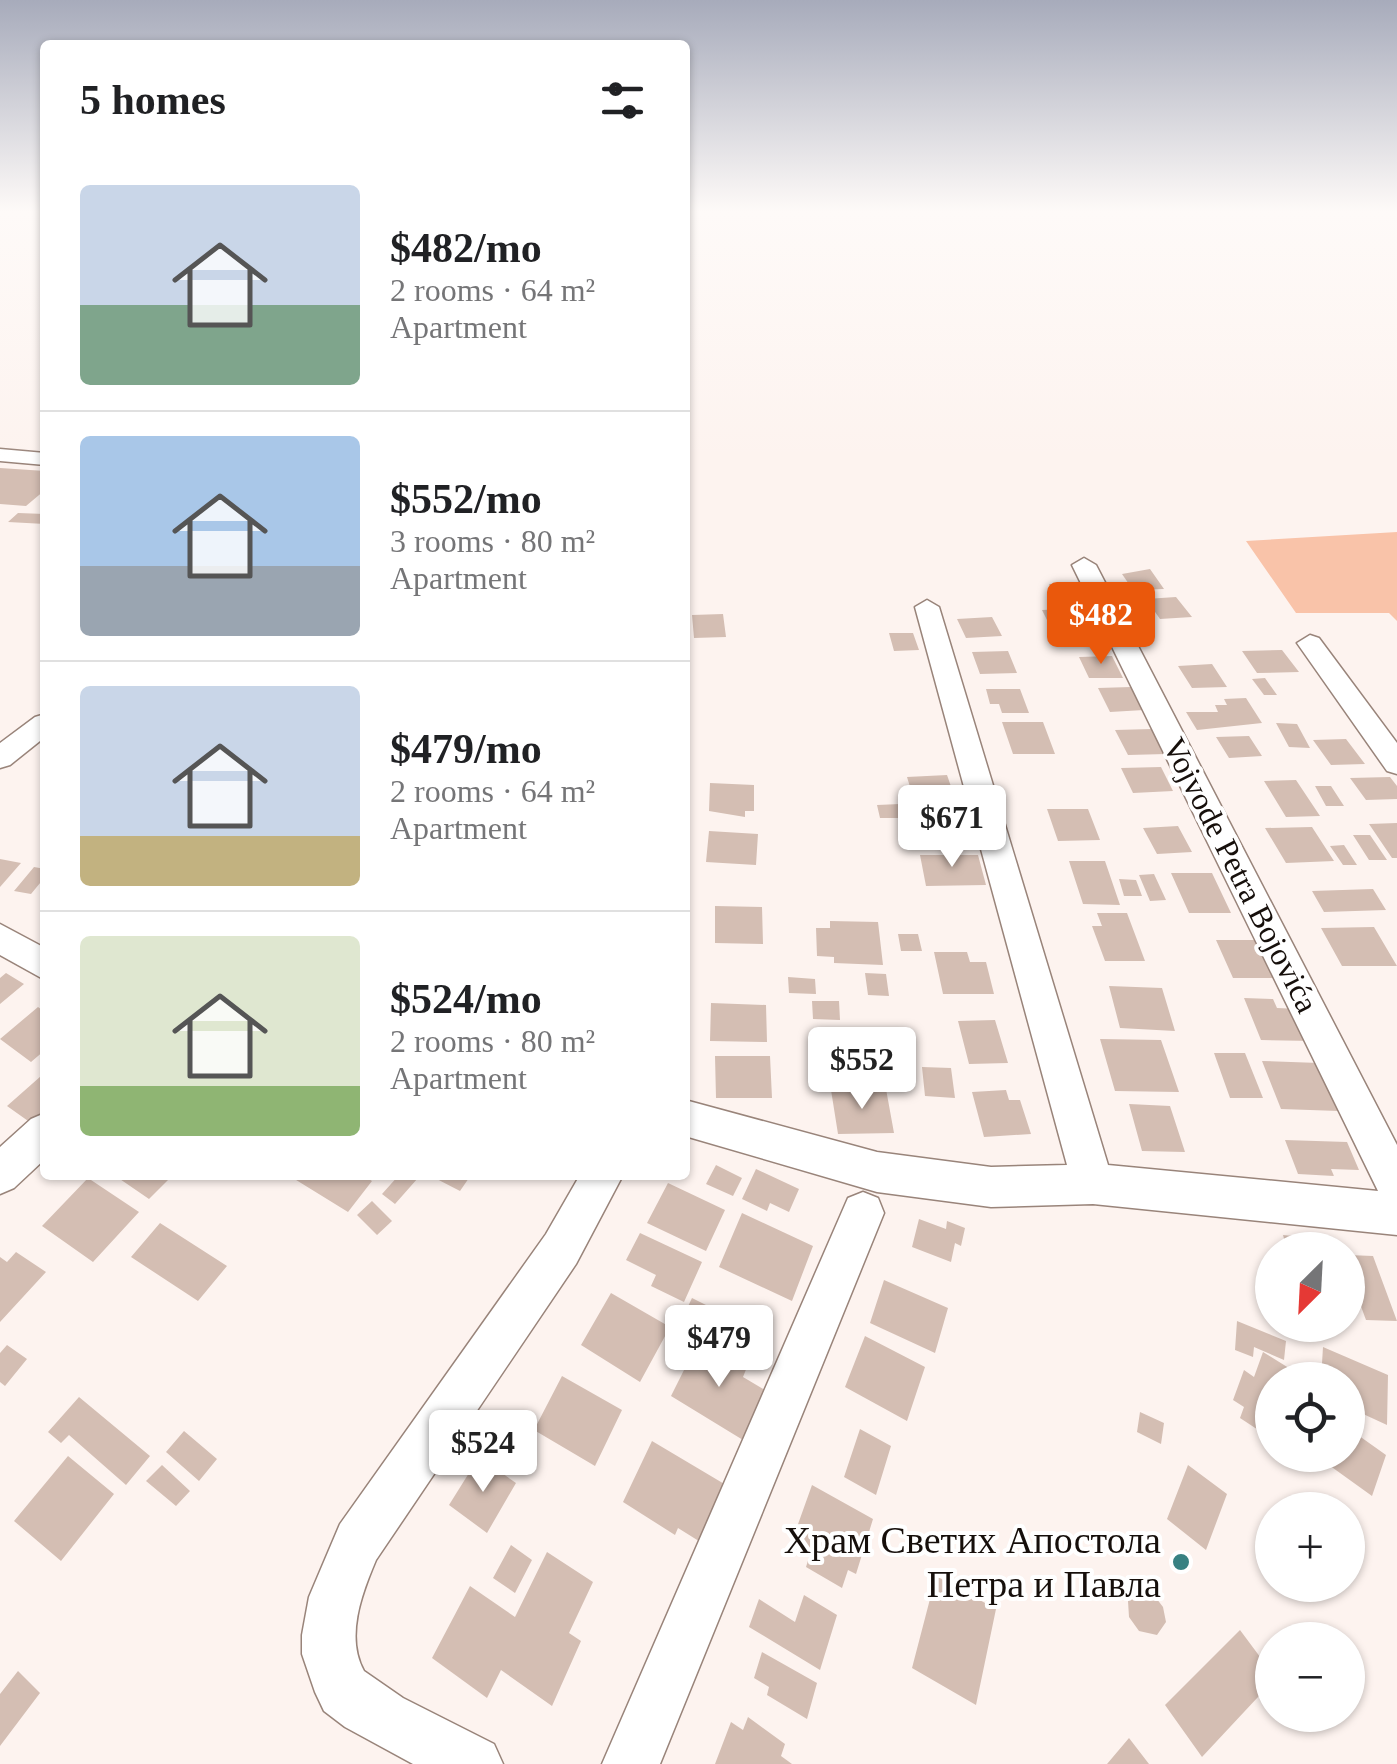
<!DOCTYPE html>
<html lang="en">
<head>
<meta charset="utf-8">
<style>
	:root { --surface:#fff; --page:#f6f6f6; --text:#202124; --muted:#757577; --line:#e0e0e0; --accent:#ea580c }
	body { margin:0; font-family:"Times New Roman",serif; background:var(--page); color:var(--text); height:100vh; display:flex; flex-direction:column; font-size:38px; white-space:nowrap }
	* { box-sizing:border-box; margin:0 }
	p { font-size:32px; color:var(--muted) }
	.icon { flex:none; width:55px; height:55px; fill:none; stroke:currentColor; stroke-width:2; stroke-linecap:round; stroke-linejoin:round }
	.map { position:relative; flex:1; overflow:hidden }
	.drawer { position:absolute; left:40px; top:40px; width:650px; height:1140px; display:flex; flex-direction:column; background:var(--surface); border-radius:10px; box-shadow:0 2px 8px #0004 }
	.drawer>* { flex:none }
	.needle { width:65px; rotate:204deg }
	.fabs { position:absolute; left:1255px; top:1232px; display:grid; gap:20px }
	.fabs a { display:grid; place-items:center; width:110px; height:110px; border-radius:50%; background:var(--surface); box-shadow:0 2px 8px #0004; font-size:50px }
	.price { position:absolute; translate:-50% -85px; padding:0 22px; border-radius:10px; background:#fff; color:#222; font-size:32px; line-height:65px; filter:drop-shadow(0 2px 5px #0008) }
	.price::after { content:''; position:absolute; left:50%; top:60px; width:30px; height:22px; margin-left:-15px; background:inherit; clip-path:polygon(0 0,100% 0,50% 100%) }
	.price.current { background:var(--accent); color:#fff }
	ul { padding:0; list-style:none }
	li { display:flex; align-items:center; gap:30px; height:250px; padding:0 40px }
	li+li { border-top:2px solid var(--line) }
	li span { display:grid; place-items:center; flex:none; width:280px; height:200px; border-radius:10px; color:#555 }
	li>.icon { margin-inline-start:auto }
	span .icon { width:120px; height:120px; fill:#fffc; stroke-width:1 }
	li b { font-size:42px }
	h2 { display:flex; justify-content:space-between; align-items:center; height:120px; padding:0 40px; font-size:42px }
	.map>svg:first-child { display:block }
	.green { fill:#f9c3a9 }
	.building { fill:#d4beb3 }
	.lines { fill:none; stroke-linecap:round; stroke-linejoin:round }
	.minor-casing { stroke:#99847a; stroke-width:3 }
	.minor { fill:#fff; fill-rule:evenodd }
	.poi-dot { fill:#388182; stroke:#fff; stroke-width:4 }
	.labels { text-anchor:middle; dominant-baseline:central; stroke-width:8; stroke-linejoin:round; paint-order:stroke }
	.street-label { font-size:32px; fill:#160f0b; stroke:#fff }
	.near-poi-label { font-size:38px; fill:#160f0b; stroke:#fff; text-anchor:end }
</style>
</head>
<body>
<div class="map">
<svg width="1397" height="1764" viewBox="0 0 1397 1764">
	<rect width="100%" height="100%" fill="#fdf3ef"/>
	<path class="green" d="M 1397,532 L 1397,621 L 1389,613 L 1296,613 L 1246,541 Z"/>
	<path class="building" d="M 0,468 L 45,471 L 45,490 L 26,506 L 0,504 Z
		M 18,513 L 45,514 L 45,524 L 8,522 Z
		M 1150,569 L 1164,589 L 1133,590 L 1122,574 Z
		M 1077,583 L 1086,602 L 1058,602 L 1049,584 Z
		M 1176,597 L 1192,617 L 1160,619 L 1146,599 Z
		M 1067,609 L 1075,626 L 1050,626 L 1042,610 Z
		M 723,614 L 726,637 L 694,638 L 692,615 Z
		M 992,617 L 1002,636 L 966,638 L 957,619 Z
		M 889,633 L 913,633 L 919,650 L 894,651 Z
		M 1282,650 L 1299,672 L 1257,673 L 1242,651 Z
		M 1008,651 L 1017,673 L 980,674 L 972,652 Z
		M 1112,656 L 1123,678 L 1089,678 L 1079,657 Z
		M 1212,664 L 1227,687 L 1192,688 L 1178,666 Z
		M 1265,678 L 1277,695 L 1264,695 L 1252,679 Z
		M 1131,687 L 1144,710 L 1110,712 L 1098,688 Z
		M 986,689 L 1020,689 L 1029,713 L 1002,713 L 999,704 L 990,704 Z
		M 1246,698 L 1262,723 L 1197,730 L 1186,712 L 1218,712 L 1215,705 L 1227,705 L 1224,699 Z
		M 1002,722 L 1043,722 L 1055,754 L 1013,754 Z
		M 1276,723 L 1297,724 L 1310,748 L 1289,747 Z
		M 1152,729 L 1166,754 L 1128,755 L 1115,730 Z
		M 1249,736 L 1262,756 L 1229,758 L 1216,737 Z
		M 1346,739 L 1365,764 L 1331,765 L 1313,740 Z
		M 1161,767 L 1173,791 L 1133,793 L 1121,768 Z
		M 947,775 L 956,801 L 915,803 L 907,777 Z
		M 1390,777 L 1397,786 L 1397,799 L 1366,800 L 1350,778 Z
		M 1296,780 L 1320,816 L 1286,817 L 1264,781 Z
		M 710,783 L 754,785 L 754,811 L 745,811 L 745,817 L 709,811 Z
		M 1315,786 L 1331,786 L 1344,806 L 1326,806 Z
		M 900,804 L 903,818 L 880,818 L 877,805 Z
		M 1047,809 L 1088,809 L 1100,840 L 1058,841 Z
		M 907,813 L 945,813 L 951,836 L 912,836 Z
		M 1397,823 L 1397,858 L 1392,858 L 1369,824 Z
		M 1178,826 L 1192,852 L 1157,854 L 1143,828 Z
		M 1312,827 L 1334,861 L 1286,863 L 1265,828 Z
		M 709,831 L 758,834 L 756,865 L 706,862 Z
		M 1353,835 L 1370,835 L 1387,860 L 1369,860 Z
		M 1344,845 L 1357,865 L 1343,865 L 1330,846 Z
		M 920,855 L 978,855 L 986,885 L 926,886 Z
		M 0,859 L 21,863 L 0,887 Z
		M 1069,861 L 1105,861 L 1120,905 L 1083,904 Z
		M 34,867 L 45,869 L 45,877 L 31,894 L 14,891 Z
		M 1171,873 L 1212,873 L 1231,913 L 1189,913 Z
		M 1154,874 L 1166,900 L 1150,901 L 1139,875 Z
		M 1119,879 L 1136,880 L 1142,896 L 1124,896 Z
		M 1373,889 L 1386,910 L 1324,912 L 1312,891 Z
		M 715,906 L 762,907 L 763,944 L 715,943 Z
		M 1097,913 L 1127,913 L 1145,961 L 1105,961 L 1092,926 L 1102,926 Z
		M 830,921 L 878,922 L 883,965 L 834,963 L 834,957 L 817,956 L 816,928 L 830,928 Z
		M 1374,927 L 1397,966 L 1342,966 L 1321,928 Z
		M 898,934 L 918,934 L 922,951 L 901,951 Z
		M 1216,940 L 1258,940 L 1276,978 L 1233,978 Z
		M 934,952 L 967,952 L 970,962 L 986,962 L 994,994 L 943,994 Z
		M 6,973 L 24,984 L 0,1004 L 0,978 Z
		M 865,973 L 886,974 L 889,996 L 868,995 Z
		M 788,977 L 815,979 L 816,994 L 789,993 Z
		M 1109,986 L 1162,988 L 1175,1031 L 1120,1028 Z
		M 1244,998 L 1273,999 L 1277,1008 L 1300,1009 L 1314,1041 L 1261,1040 Z
		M 812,1001 L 839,1001 L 840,1020 L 813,1019 Z
		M 711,1003 L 766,1005 L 767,1042 L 710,1041 Z
		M 38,1007 L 45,1012 L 45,1050 L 31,1062 L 0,1039 Z
		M 995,1020 L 1008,1063 L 969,1064 L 958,1021 Z
		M 884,1034 L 892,1072 L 847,1074 L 841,1036 Z
		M 1100,1039 L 1161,1040 L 1179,1092 L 1115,1091 Z
		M 1214,1053 L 1245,1053 L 1263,1098 L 1230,1098 Z
		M 715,1056 L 770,1056 L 772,1098 L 716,1098 Z
		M 1262,1061 L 1319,1063 L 1339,1111 L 1281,1109 Z
		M 922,1067 L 951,1068 L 955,1098 L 925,1096 Z
		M 41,1076 L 45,1078 L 45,1121 L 38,1128 L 7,1106 Z
		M 886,1089 L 894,1133 L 838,1134 L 831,1090 Z
		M 1006,1090 L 1009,1100 L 1020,1100 L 1031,1134 L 984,1137 L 972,1092 Z
		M 1129,1104 L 1170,1106 L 1185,1152 L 1142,1151 Z
		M 1285,1140 L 1347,1142 L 1359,1170 L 1331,1169 L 1334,1176 L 1298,1174 Z
		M 716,1165 L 742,1178 L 733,1196 L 706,1184 Z
		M 756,1169 L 799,1189 L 789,1212 L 770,1203 L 767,1211 L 742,1199 Z
		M 114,1175 L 173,1175 L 149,1199 Z
		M 288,1175 L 362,1175 L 372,1181 L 348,1212 Z
		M 399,1175 L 418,1178 L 395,1204 L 382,1194 Z
		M 429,1175 L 471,1175 L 460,1191 Z
		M 88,1178 L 139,1212 L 93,1262 L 42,1226 Z
		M 668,1183 L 725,1210 L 706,1251 L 647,1223 Z
		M 372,1201 L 392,1221 L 377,1235 L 357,1215 Z
		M 742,1213 L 813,1246 L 792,1301 L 719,1267 Z
		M 919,1219 L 946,1229 L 947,1221 L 965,1228 L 961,1246 L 955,1243 L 951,1262 L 912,1247 Z
		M 160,1223 L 227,1266 L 198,1301 L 131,1257 Z
		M 640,1233 L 702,1262 L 684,1302 L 651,1286 L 656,1275 L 626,1260 Z
		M 1283,1235 L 1322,1239 L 1325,1250 L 1287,1250 Z
		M 16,1252 L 46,1272 L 0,1322 L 0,1257 L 7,1262 Z
		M 1348,1255 L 1373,1256 L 1397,1321 L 1366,1320 L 1348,1271 Z
		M 884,1280 L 948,1308 L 935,1353 L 870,1323 Z
		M 611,1293 L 670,1327 L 640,1382 L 581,1345 Z
		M 692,1298 L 710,1307 L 691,1350 L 672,1340 Z
		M 1237,1321 L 1286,1341 L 1284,1360 L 1254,1347 L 1253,1357 L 1235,1350 Z
		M 865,1336 L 925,1367 L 907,1421 L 845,1387 Z
		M 699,1340 L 747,1367 L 743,1377 L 765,1390 L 743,1440 L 671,1396 Z
		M 7,1345 L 27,1359 L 5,1386 L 0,1382 L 0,1353 Z
		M 1323,1347 L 1388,1375 L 1387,1425 L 1348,1407 L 1348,1380 L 1321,1380 Z
		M 1263,1352 L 1308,1380 L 1272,1380 L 1272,1439 L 1240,1418 L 1244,1407 L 1233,1400 L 1244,1370 L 1254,1377 Z
		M 562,1376 L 622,1410 L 595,1466 L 534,1430 Z
		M 79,1397 L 150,1456 L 126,1485 L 69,1435 L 61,1443 L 48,1432 Z
		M 1140,1412 L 1164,1423 L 1161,1444 L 1137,1432 Z
		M 1348,1428 L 1386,1455 L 1372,1496 L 1315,1455 L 1348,1455 Z
		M 860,1429 L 891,1446 L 876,1495 L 844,1477 Z
		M 184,1431 L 217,1459 L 199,1481 L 166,1452 Z
		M 652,1441 L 726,1485 L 702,1543 L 678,1528 L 675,1535 L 623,1502 Z
		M 68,1456 L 114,1494 L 61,1561 L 14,1521 Z
		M 479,1457 L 516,1483 L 487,1533 L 449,1505 Z
		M 162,1465 L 190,1491 L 176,1506 L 146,1481 Z
		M 1188,1465 L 1227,1494 L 1206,1550 L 1167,1519 Z
		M 812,1485 L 873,1519 L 856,1574 L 848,1570 L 842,1588 L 806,1567 L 811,1551 L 792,1541 Z
		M 511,1545 L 532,1560 L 515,1593 L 493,1578 Z
		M 547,1552 L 593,1582 L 569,1633 L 581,1641 L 552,1706 L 501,1670 L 487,1698 L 432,1658 L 470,1586 L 515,1617 Z
		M 936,1576 L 996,1609 L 976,1705 L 912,1668 Z
		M 1140,1590 L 1153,1594 L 1163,1607 L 1166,1622 L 1157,1635 L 1139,1631 L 1129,1617 L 1128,1601 Z
		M 804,1595 L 837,1615 L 820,1670 L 749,1627 L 759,1599 L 795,1622 Z
		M 1240,1630 L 1272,1673 L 1272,1682 L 1202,1757 L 1165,1705 Z
		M 762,1652 L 817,1683 L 807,1719 L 767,1695 L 769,1687 L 754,1678 Z
		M 18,1671 L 40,1693 L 0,1746 L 0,1694 Z
		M 748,1717 L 785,1744 L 781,1756 L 792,1764 L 715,1764 L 731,1722 L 743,1730 Z
		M 1129,1738 L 1149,1764 L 1107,1764 Z"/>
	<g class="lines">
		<defs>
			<path id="minor" d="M 0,449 L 45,453 L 45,465 L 0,461 Z
				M 1084,558 L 1096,565 L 1397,1145 L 1397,1235 L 1093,1204 L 991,1207 L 877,1192 L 685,1136 L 685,1100 L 877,1152 L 991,1167 L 1067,1165 L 915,607 L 927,600 L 939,607 L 1108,1165 L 1378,1191 L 1072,565 Z
				M 1310,635 L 1319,638 L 1397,743 L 1397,774 L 1387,771 L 1297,643 Z
				M 45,714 L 45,737 L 10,765 L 0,768 L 0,743 L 35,717 Z
				M 0,924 L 45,948 L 45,980 L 0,955 Z
				M 45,1113 L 45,1159 L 14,1188 L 0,1194 L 0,1147 L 31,1119 Z
				M 580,1175 L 623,1175 L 576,1264 L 376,1560 C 362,1593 345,1637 364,1671 L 403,1698 L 494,1744 L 503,1764 L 413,1764 L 345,1727 L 324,1711 L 315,1692 L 302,1654 L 302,1635 L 309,1597 L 340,1524 L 546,1234 Z
				M 863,1192 L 878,1198 L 884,1213 L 660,1764 L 602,1764 L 848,1198 Z"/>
		</defs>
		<use href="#minor" class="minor-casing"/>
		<use href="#minor" class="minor"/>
	</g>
	<linearGradient id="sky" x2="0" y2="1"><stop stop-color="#a7abbb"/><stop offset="0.46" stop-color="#fefaf8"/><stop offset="1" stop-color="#fefaf8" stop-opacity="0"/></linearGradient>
	<rect width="1397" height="460" fill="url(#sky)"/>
	<circle class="poi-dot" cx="1181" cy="1562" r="10"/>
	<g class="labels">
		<g class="street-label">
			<text transform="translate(1241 875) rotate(63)">Vojvode Petra Bojovića</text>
		</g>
		<g class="near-poi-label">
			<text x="1161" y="1540">Храм Светих Апостола<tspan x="1161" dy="44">Петра и Павла</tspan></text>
		</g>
	</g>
</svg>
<div class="fabs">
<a><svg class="needle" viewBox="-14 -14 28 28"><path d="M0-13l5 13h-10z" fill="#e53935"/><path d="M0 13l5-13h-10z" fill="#757577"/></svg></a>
<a><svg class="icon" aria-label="locate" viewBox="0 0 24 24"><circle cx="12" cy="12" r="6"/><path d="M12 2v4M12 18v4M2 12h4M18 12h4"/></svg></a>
<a>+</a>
<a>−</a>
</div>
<b class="price current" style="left:1101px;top:667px">$482</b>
<b class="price" style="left:952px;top:870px">$671</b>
<b class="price" style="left:862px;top:1112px">$552</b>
<b class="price" style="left:719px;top:1390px">$479</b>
<b class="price" style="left:483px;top:1495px">$524</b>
<section class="drawer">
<h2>5 homes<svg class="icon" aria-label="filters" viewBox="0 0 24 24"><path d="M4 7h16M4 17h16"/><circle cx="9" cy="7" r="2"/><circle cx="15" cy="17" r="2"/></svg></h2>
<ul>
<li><span style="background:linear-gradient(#c9d6e8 60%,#7fa58c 0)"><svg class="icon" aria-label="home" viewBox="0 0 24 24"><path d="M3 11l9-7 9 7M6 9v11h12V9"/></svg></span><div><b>$482/mo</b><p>2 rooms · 64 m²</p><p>Apartment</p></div></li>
<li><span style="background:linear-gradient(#a9c7e8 65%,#9aa5b1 0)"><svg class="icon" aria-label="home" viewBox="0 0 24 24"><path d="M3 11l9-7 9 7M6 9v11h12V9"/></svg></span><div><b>$552/mo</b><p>3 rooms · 80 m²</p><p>Apartment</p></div></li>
<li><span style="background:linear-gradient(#c9d6e8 75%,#c2b280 0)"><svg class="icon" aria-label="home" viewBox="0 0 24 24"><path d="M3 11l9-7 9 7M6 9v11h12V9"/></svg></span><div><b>$479/mo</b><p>2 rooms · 64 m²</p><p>Apartment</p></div></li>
<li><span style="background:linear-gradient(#dfe7d0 75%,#8fb573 0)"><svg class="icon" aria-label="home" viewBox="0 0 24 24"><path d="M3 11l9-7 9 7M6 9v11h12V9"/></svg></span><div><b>$524/mo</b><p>2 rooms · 80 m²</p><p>Apartment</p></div></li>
</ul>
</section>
</div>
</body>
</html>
